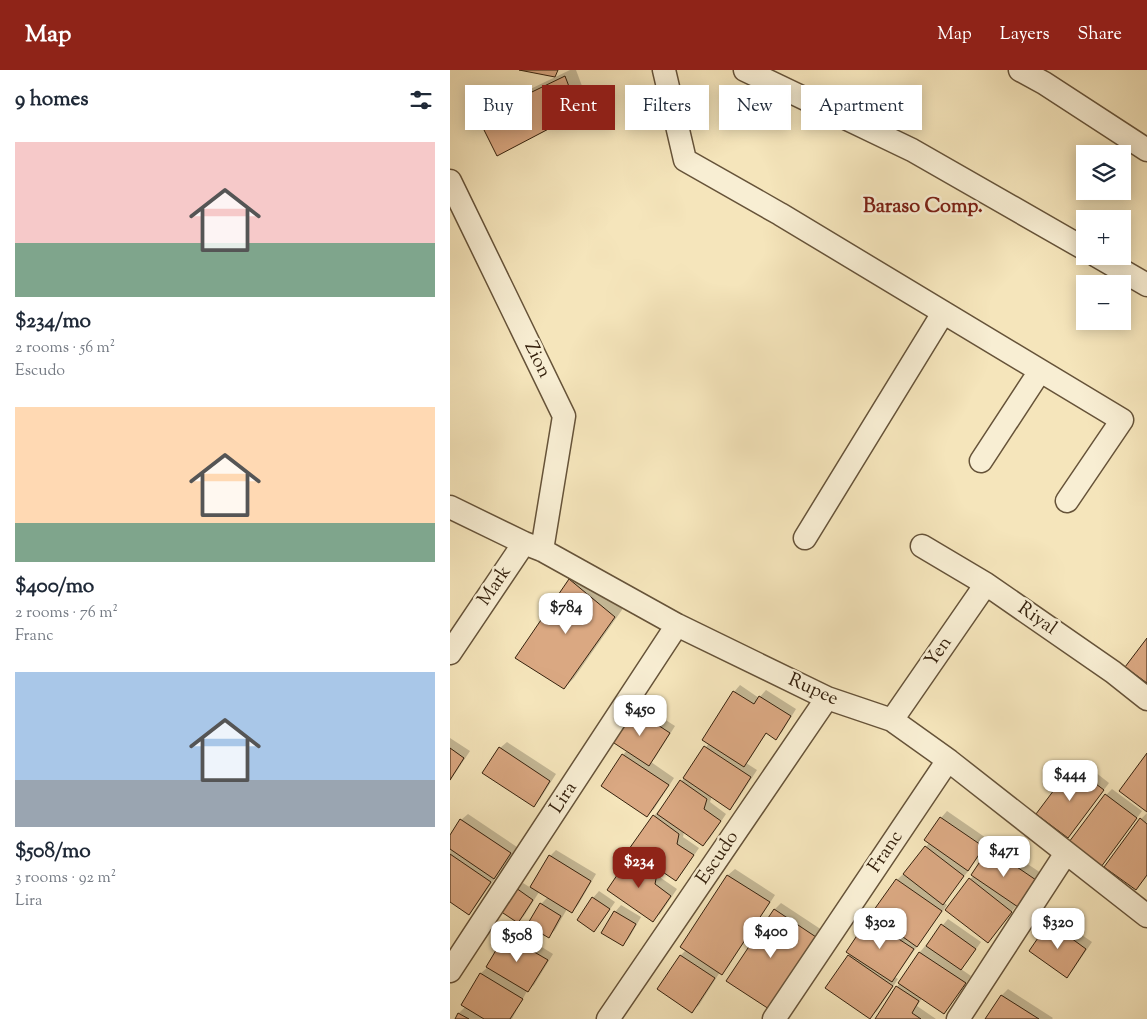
<!DOCTYPE html>
<html lang="en">
<head>
<meta charset="utf-8">
<style>
	:root { --surface:#fff; --page:#f2f2f3; --text:#1f2937; --muted:#747a83; --accent:#8f2418 }
	body { margin:0; font-family:"Sorts Mill Goudy",serif; background:var(--page); color:var(--text); height:100vh; display:flex; flex-direction:column; font-size:19px; white-space:nowrap }
	* { box-sizing:border-box; margin:0 }
	p { font-size:16px; color:var(--muted) }
	.icon { flex:none; width:28px; height:28px; fill:none; stroke:currentColor; stroke-width:2; stroke-linecap:round; stroke-linejoin:round }
	.map { position:relative; flex:1; overflow:hidden }
	.drawer { display:flex; flex-direction:column; background:var(--surface); width:450px }
	.drawer>* { flex:none }
	.hud { position:absolute; left:15px; top:15px; width:475px; height:45px; display:flex; gap:10px }
	.fabs { position:absolute; left:626px; top:75px; display:grid; gap:10px }
	.fabs a { display:grid; place-items:center; width:55px; height:55px; border-radius:0px; background:var(--surface); box-shadow:0 2px 12px #0003; font-size:25px }
	.price { position:absolute; translate:-50% -42px; padding:0 11px; border-radius:10px; background:#fff; color:#222; font-size:16px; line-height:32px; filter:drop-shadow(0 1px 2px #0008) }
	.price::after { content:''; position:absolute; left:50%; top:30px; width:15px; height:11px; margin-left:-8px; background:inherit; clip-path:polygon(0 0,100% 0,50% 100%) }
	.price.on { background:var(--accent); color:#fff }
	ul { padding:0; list-style:none }
	li { display:grid; align-content:center; gap:10px; height:265px; padding:0 15px }
	li span { display:grid; place-items:center; height:155px; border-radius:0px; color:#555 }
	li>.icon { margin-inline-start:auto }
	span .icon { width:90px; height:90px; fill:#fffc; stroke-width:1 }
	li b { font-size:21px }
	h2 { display:flex; justify-content:space-between; align-items:center; height:60px; padding:0 15px; font-size:21px }
	.tag { padding:0 18px; border-radius:0px; background:var(--surface); box-shadow:0 2px 12px #0003; font-size:18px; line-height:45px }
	.tag.on { background:var(--accent); color:#fff }
	header { display:flex; align-items:center; gap:30px; box-sizing:border-box; height:70px; padding:0 25px; background:var(--accent); color:#fff }
	header strong { font-size:24px }
	nav { display:flex; gap:28px; margin-inline-start:auto; font-size:18px }
	main { display:flex; flex:1; min-height:0 }
	.map>svg:first-child { display:block }
	.shadow { fill:#0003 }
	.building { fill:#daa882; stroke:#36220e }
	.lines { fill:none; stroke-linecap:round; stroke-linejoin:round }
	.minor-casing { stroke:#665339; stroke-width:25 }
	.minor { stroke:#f8eed3; stroke-width:22 }
	.labels { text-anchor:middle; dominant-baseline:central; stroke-width:5; stroke-linejoin:round; paint-order:stroke }
	.street-label { font-size:19px; fill:#36220e; stroke:#f8eed3 }
	.neighbourhood-label { font-size:20px; font-weight:bold; fill:#7a1f14; stroke:#f8eed3 }
</style>
</head>
<body>
<header>
<strong>Map</strong>
<nav><a>Map</a><a>Layers</a><a>Share</a></nav>
</header>
<main>
<section class="drawer">
<h2>9 homes<svg class="icon" aria-label="filters" viewBox="0 0 24 24"><path d="M4 7h16M4 17h16"/><circle cx="9" cy="7" r="2"/><circle cx="15" cy="17" r="2"/></svg></h2>
<ul>
<li><span style="background:linear-gradient(#f6c9c9 65%,#7fa58c 0)"><svg class="icon" aria-label="home" viewBox="0 0 24 24"><path d="M3 11l9-7 9 7M6 9v11h12V9"/></svg></span><div><b>$234/mo</b><p>2 rooms · 56 m²</p><p>Escudo</p></div></li>
<li><span style="background:linear-gradient(#ffd9b3 75%,#7fa58c 0)"><svg class="icon" aria-label="home" viewBox="0 0 24 24"><path d="M3 11l9-7 9 7M6 9v11h12V9"/></svg></span><div><b>$400/mo</b><p>2 rooms · 76 m²</p><p>Franc</p></div></li>
<li><span style="background:linear-gradient(#a9c7e8 70%,#9aa5b1 0)"><svg class="icon" aria-label="home" viewBox="0 0 24 24"><path d="M3 11l9-7 9 7M6 9v11h12V9"/></svg></span><div><b>$508/mo</b><p>3 rooms · 92 m²</p><p>Lira</p></div></li>
</ul>
</section>
<div class="map">
<svg width="697" height="949" viewBox="0 0 697 949">
	<rect width="100%" height="100%" fill="#f5e5bb"/>
	<filter id="stains"><feTurbulence type="fractalNoise" baseFrequency=".004" numOctaves="4"/><feColorMatrix values="0 0 0 0 .2 0 0 0 0 .09 0 0 0 0 .02 0 0 0 .5 -.17"/></filter>
	<radialGradient id="worn" r=".72"><stop offset=".6" stop-color="#630" stop-opacity="0"/><stop offset="1" stop-color="#630" stop-opacity=".3"/></radialGradient>
	<path class="shadow" d="M 120,0 L 126,0 L 138,32 L 128,42 L 29,48 L 39,39 Z
		M 129,500 L 174,537 L 124,608 L 114,618 L 120,510 Z
		M 290,615 L 309,628 L 316,620 L 346,639 L 332,662 L 326,668 L 317,662 L 300,689 L 296,693 L 307,700 L 286,732 L 280,738 L 262,726 L 260,732 L 276,744 L 260,768 L 253,775 L 234,762 L 233,767 L 249,778 L 232,803 L 226,809 L 212,800 L 211,808 L 227,819 L 210,844 L 203,850 L 159,819 L 181,787 L 186,782 L 204,746 L 210,739 L 211,740 L 259,673 L 284,622 Z
		M 189,633 L 225,656 L 205,688 L 201,692 L 224,708 L 204,739 L 197,745 L 173,685 L 177,680 L 163,671 Z
		M 0,668 L 20,681 L 0,711 Z
		M 57,672 L 106,704 L 90,729 L 83,735 L 34,703 L 50,678 Z
		M 630,690 L 659,713 L 624,760 L 618,767 L 588,744 L 623,697 Z
		M 662,719 L 692,741 L 657,789 L 651,795 L 656,725 Z
		M 497,741 L 539,770 L 524,793 L 518,798 L 520,799 L 493,832 L 497,835 L 445,907 L 448,909 L 427,941 L 420,947 L 399,886 L 401,883 L 398,881 L 447,810 L 453,804 L 454,805 L 479,773 L 491,748 Z
		M 697,743 L 697,806 L 686,819 L 691,749 Z
		M 18,744 L 67,777 L 25,837 L 19,843 L 0,830 L 0,767 L 11,750 Z
		M 546,773 L 591,803 L 544,865 L 538,872 L 520,809 L 524,806 L 540,779 Z
		M 106,780 L 146,804 L 128,835 L 122,842 L 117,839 L 105,860 L 98,867 L 91,834 L 98,827 L 89,822 L 74,846 L 68,852 L 67,819 L 73,813 L 81,818 L 100,786 Z
		M 285,799 L 325,825 L 278,897 L 272,903 L 270,902 L 249,935 L 242,941 L 209,919 L 231,885 L 236,880 L 231,877 L 278,805 Z
		M 149,821 L 165,832 L 150,854 L 144,860 L 128,850 L 143,828 Z
		M 331,833 L 372,860 L 325,931 L 278,911 L 325,839 Z
		M 171,835 L 191,847 L 179,868 L 172,875 L 165,842 Z
		M 606,847 L 642,872 L 623,900 L 616,906 L 600,853 Z
		M 498,849 L 531,872 L 517,892 L 511,899 L 521,906 L 500,936 L 494,943 L 472,928 L 467,936 L 486,949 L 426,949 L 470,882 Z
		M 63,859 L 103,884 L 84,915 L 77,921 L 62,949 L 6,949 L 9,943 L 16,936 L 13,934 L 31,903 L 38,897 L 56,866 Z
		M 558,919 L 603,948 L 602,949 L 537,949 L 552,925 Z"/>
	<path class="building" d="M 69,0 L 108,0 L 105,7 Z
		M 115,6 L 129,43 L 47,86 L 28,48 Z
		M 119,509 L 165,547 L 114,619 L 65,588 Z
		M 697,568 L 697,613 L 675,597 Z
		M 283,621 L 304,634 L 309,626 L 341,646 L 326,670 L 316,663 L 294,697 L 252,670 Z
		M 182,638 L 220,663 L 199,696 L 161,671 Z
		M 254,676 L 301,707 L 280,740 L 233,708 Z
		M 49,677 L 100,711 L 84,737 L 32,703 Z
		M 0,678 L 14,688 L 0,710 Z
		M 697,683 L 697,742 L 669,721 Z
		M 172,684 L 219,715 L 197,747 L 151,716 Z
		M 622,696 L 654,720 L 618,768 L 586,744 Z
		M 230,710 L 257,729 L 254,739 L 271,751 L 253,776 L 207,744 Z
		M 655,724 L 687,748 L 651,797 L 619,772 Z
		M 203,745 L 229,764 L 227,774 L 244,785 L 226,811 L 179,779 Z
		M 490,747 L 534,777 L 518,801 L 474,770 Z
		M 690,748 L 697,754 L 697,805 L 686,820 L 654,797 Z
		M 10,749 L 61,783 L 44,809 L 0,779 L 0,765 Z
		M 475,776 L 514,806 L 493,835 L 453,804 Z
		M 539,778 L 586,810 L 568,837 L 521,805 Z
		M 0,784 L 41,812 L 19,845 L 0,832 Z
		M 99,785 L 141,811 L 122,843 L 80,817 Z
		M 180,786 L 207,804 L 205,814 L 221,826 L 203,852 L 157,820 Z
		M 277,805 L 320,832 L 272,905 L 230,877 Z
		M 519,808 L 562,842 L 538,873 L 495,840 Z
		M 446,809 L 492,841 L 467,877 L 421,844 Z
		M 66,818 L 83,830 L 68,853 L 50,841 Z
		M 142,827 L 160,839 L 144,862 L 127,850 Z
		M 90,833 L 111,846 L 99,868 L 77,855 Z
		M 324,839 L 366,867 L 319,939 L 276,911 Z
		M 164,841 L 186,854 L 173,876 L 151,863 Z
		M 418,849 L 464,879 L 442,912 L 396,882 Z
		M 599,852 L 636,879 L 617,908 L 579,881 Z
		M 491,854 L 526,879 L 511,900 L 476,876 Z
		M 55,865 L 98,890 L 78,922 L 36,897 Z
		M 469,882 L 516,913 L 494,944 L 448,913 Z
		M 230,885 L 265,908 L 242,943 L 207,919 Z
		M 398,885 L 443,916 L 420,949 L 375,918 Z
		M 30,903 L 73,929 L 60,949 L 34,949 L 11,935 Z
		M 446,916 L 469,931 L 462,943 L 471,949 L 425,949 Z
		M 551,925 L 589,949 L 535,949 Z
		M 8,943 L 19,949 L 5,949 Z"/>
	<g class="lines">
		<defs>
			<path id="minor" d="M 214,0 L 235,90 L 330,144 L 672,350 L 617,431
				M 295,0 L 462,80 L 635,179
				M 570,0 L 594,13 L 697,80
				M 0,111 L 114,346 L 92,480
				M 647,186 L 697,215
				M 531,391 L 590,301
				M 0,437 L 74,473 L 92,480 L 227,555 L 377,628 L 442,650 L 498,690 L 697,846
				M 355,468 L 493,243
				M 472,476 L 536,514 L 663,602 L 697,629
				M 0,583 L 74,473
				M 442,650 L 536,514
				M 0,901 L 227,555
				M 158,949 L 377,628
				M 324,949 L 498,690
				M 508,949 L 616,783"/>
		</defs>
		<use href="#minor" class="minor-casing"/>
		<use href="#minor" class="minor"/>
	</g>
	<g class="labels">
		<g class="street-label">
			<text transform="translate(87 290) rotate(64)">Zion</text>
			<text transform="translate(45 516) rotate(-56)">Mark</text>
			<text transform="translate(587 549) rotate(35)">Riyal</text>
			<text transform="translate(489 582) rotate(-55)">Yen</text>
			<text transform="translate(363 620) rotate(24)">Rupee</text>
			<text transform="translate(114 728) rotate(-57)">Lira</text>
			<text transform="translate(436 782) rotate(-56)">Franc</text>
			<text transform="translate(268 788) rotate(-56)">Escudo</text>
		</g>
		<g class="neighbourhood-label">
			<text x="473" y="137">Baraso Comp.</text>
		</g>
	</g>
	<rect width="100%" height="100%" filter="url(#stains)"/>
	<rect width="100%" height="100%" fill="url(#worn)"/>
</svg>
<div class="fabs">
<a><svg class="icon" aria-label="layers" viewBox="0 0 24 24"><path d="M12 4l9 5-9 5-9-5zM3 14l9 5 9-5"/></svg></a>
<a>+</a>
<a>−</a>
</div>
<b class="price" style="left:116px;top:565px">$784</b>
<b class="price" style="left:190px;top:667px">$450</b>
<b class="price" style="left:620px;top:732px">$444</b>
<b class="price" style="left:554px;top:808px">$471</b>
<b class="price on" style="left:189px;top:819px">$234</b>
<b class="price" style="left:430px;top:880px">$302</b>
<b class="price" style="left:608px;top:880px">$320</b>
<b class="price" style="left:321px;top:889px">$400</b>
<b class="price" style="left:67px;top:893px">$508</b>
<div class="hud">
<a class="tag">Buy</a>
<a class="tag on">Rent</a>
<a class="tag">Filters</a>
<a class="tag">New</a>
<a class="tag">Apartment</a>
</div>
</div>
</main>
</body>
</html>
